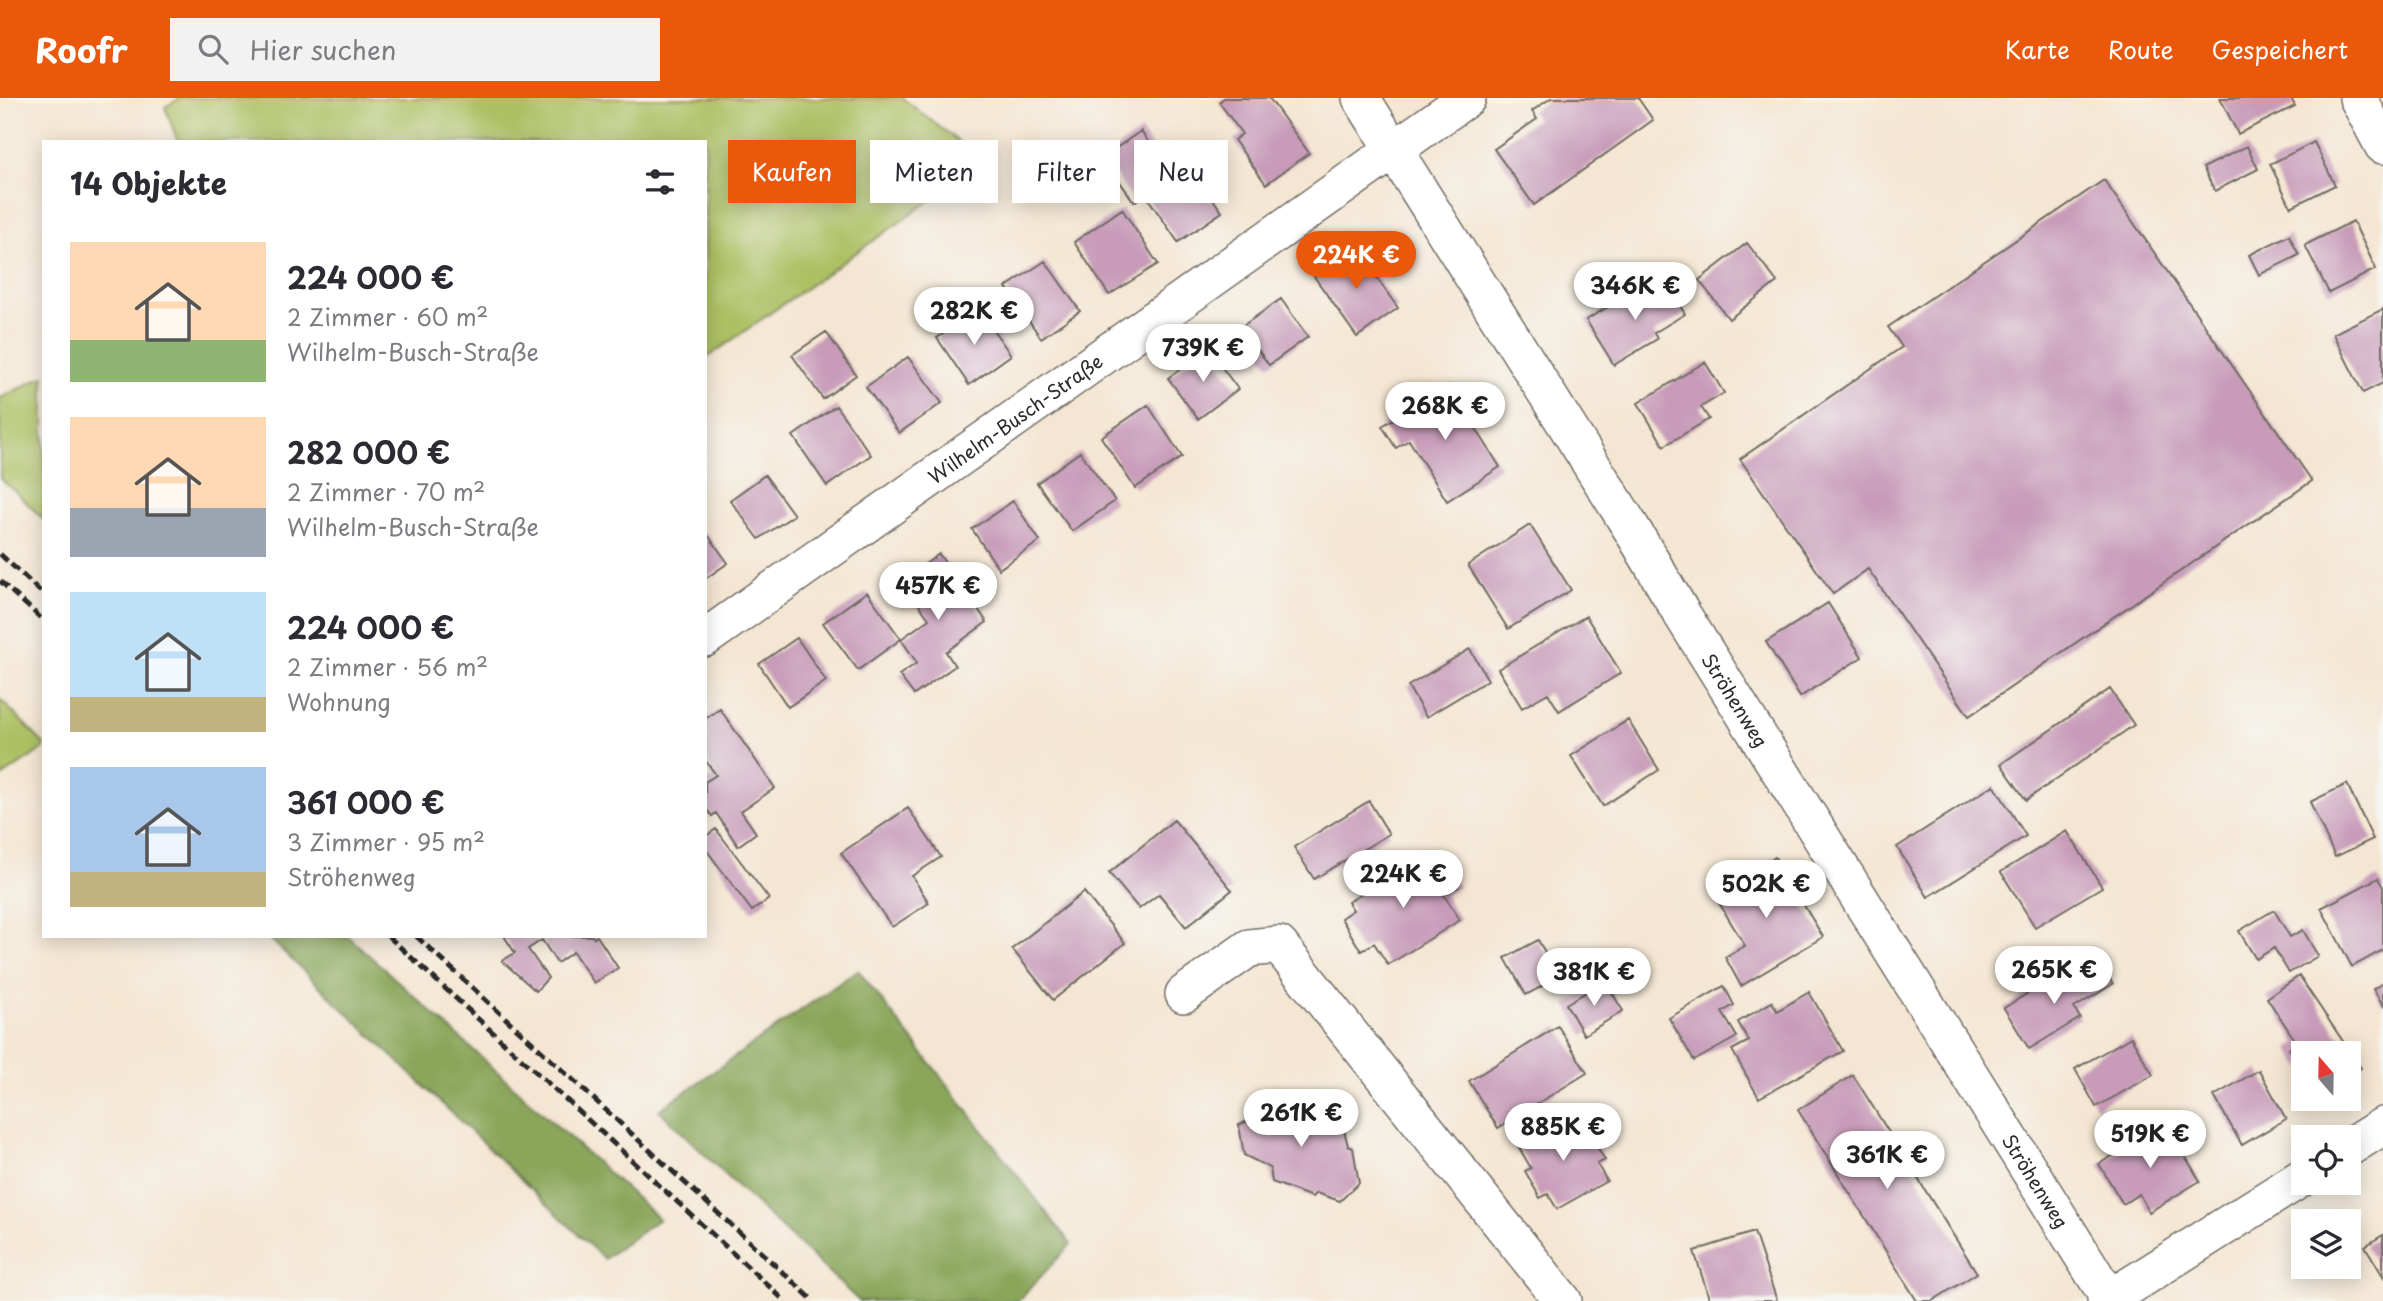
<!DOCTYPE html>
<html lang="de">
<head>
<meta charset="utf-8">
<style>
	:root { --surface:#fff; --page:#f2f2f3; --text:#2b2b33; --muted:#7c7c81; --accent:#ea580c }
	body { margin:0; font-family:"Playpen Sans",sans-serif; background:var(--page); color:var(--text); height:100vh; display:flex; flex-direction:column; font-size:26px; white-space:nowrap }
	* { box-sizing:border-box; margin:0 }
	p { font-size:23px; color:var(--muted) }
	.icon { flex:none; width:38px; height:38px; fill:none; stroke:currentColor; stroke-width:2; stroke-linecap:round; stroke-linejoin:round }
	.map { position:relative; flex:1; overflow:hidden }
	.sheet { position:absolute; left:42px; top:42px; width:665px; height:798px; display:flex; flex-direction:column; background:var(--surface); border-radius:0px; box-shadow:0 4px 18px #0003 }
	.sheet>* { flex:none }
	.guide { position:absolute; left:728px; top:42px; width:665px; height:63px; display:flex; gap:14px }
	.needle { width:46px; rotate:340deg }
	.controls { position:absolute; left:2291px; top:943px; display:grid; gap:14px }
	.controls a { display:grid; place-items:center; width:70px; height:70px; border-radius:0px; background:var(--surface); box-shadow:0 4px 18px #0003; font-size:35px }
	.price { position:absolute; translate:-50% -60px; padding:0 16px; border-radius:24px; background:#fff; color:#222; font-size:23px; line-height:46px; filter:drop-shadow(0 2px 4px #0008) }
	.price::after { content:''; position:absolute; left:50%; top:42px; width:21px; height:16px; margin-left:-10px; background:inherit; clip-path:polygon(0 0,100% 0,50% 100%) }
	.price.active { background:var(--accent); color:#fff }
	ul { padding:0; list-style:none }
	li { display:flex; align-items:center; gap:21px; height:175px; padding:0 28px }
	li span { display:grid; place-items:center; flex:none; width:196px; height:140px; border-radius:0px; color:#555 }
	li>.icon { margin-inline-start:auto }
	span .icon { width:84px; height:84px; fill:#fffc; stroke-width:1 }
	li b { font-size:30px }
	h2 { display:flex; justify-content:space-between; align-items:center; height:84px; padding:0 28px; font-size:30px }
	.tag { padding:0 24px; border-radius:0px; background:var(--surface); box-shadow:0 4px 18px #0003; font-size:24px; line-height:63px }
	.tag.active { background:var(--accent); color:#fff }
	header { display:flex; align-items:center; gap:42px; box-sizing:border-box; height:98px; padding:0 35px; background:var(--accent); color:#fff }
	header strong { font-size:33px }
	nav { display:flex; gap:38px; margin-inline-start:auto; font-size:24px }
	.search { width:490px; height:63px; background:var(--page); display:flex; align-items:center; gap:18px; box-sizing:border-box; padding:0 24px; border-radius:0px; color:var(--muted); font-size:26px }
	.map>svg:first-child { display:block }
	.green { fill:#adc064; stroke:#6c7648; stroke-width:2 }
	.forest { fill:#8aa65a; stroke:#5a6842; stroke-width:2 }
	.building { fill:#c89cb9 }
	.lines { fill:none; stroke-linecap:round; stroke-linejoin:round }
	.street-casing { stroke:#716c65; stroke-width:40 }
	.street { stroke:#fff; stroke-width:37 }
	.rail { stroke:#2b2b2b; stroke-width:5; stroke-dasharray:10 5; stroke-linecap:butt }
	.labels { text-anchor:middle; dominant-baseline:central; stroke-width:5; stroke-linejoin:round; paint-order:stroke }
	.street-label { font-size:19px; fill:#2b2b2b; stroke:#f6f6f2 }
</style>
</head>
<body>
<header>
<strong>Roofr</strong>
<div class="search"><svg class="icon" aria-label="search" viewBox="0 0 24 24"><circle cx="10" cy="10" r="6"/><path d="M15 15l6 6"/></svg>Hier suchen</div>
<nav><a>Karte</a><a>Route</a><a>Gespeichert</a></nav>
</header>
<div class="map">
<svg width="2383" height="1203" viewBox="0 0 2383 1203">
	<rect width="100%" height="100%" fill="#f6f6f2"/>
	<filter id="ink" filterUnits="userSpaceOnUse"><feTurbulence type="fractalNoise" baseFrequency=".0143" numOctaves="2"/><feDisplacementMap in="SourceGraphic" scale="14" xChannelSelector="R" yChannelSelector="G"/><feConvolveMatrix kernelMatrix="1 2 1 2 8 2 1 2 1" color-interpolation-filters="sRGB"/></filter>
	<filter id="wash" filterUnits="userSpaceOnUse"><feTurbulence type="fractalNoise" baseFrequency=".00686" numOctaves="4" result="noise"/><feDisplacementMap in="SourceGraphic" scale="28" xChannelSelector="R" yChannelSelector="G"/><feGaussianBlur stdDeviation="1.57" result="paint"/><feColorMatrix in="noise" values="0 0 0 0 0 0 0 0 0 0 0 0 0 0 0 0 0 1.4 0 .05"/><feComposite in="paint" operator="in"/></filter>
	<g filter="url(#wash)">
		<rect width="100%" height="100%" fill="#f4e6d2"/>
		<path class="green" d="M 180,0 L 902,0 L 985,64 L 705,261 L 705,44 L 178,44 L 165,9 Z
			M 44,278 L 44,422 L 14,392 L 0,381 L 0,300 Z
			M 0,601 L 44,646 L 44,650 L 0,680 Z"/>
		<path class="forest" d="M 267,838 L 348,838 L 659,1121 L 604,1161 Z
			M 858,872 L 1071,1146 L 1018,1203 L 859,1203 L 736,1087 L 659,1012 Z"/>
		<g id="blocks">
			<path class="building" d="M 1224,0 L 1269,0 L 1309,55 L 1266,86 L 1234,42 L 1242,36 L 1219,4 Z
				M 1551,0 L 1638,0 L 1653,22 L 1534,107 L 1494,51 L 1537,21 L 1532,13 Z
				M 2220,0 L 2291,0 L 2295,8 L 2238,36 Z
				M 1141,33 L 1172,78 L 1189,67 L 1222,114 L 1178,144 L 1145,96 L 1134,104 L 1103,59 Z
				M 2314,44 L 2335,87 L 2291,109 L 2270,66 Z
				M 2247,48 L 2258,71 L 2215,93 L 2203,70 Z
				M 2104,82 L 2312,383 L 1969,618 L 1868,471 L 1833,496 L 1740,361 L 1902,249 L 1888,229 Z
				M 1122,111 L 1158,166 L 1109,197 L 1074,144 Z
				M 2353,123 L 2376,171 L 2329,195 L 2305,147 Z
				M 2289,137 L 2299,157 L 2259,177 L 2249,157 Z
				M 1747,145 L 1777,184 L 1729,221 L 1699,182 Z
				M 1354,148 L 1398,210 L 1357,239 L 1313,177 Z
				M 1045,163 L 1080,213 L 1041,240 L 1006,189 Z
				M 1665,184 L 1685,216 L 1654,235 L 1657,241 L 1614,267 L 1586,222 L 1630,196 L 1634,203 Z
				M 1281,201 L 1308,239 L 1269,267 L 1241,229 Z
				M 2383,211 L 2383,285 L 2363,295 L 2333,236 Z
				M 979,212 L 1011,257 L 969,287 L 937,240 Z
				M 826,234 L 856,277 L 823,301 L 792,257 Z
				M 1208,251 L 1238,291 L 1198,321 L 1168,280 Z
				M 908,259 L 942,305 L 899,335 L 866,289 Z
				M 1705,264 L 1724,295 L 1701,309 L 1709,321 L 1664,348 L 1638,305 Z
				M 1449,287 L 1500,369 L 1447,403 L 1409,342 L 1396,350 L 1382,328 Z
				M 1148,307 L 1182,359 L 1135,390 L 1101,339 Z
				M 836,308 L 871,357 L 827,388 L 793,338 Z
				M 1080,354 L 1115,403 L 1072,433 L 1037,385 Z
				M 765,377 L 794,417 L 759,441 L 730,402 Z
				M 1013,403 L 1040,443 L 999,471 L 972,431 Z
				M 1530,427 L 1571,492 L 1508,531 L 1468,467 Z
				M 705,433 L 728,465 L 705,481 Z
				M 939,456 L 987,524 L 946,554 L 955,568 L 914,597 L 899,577 L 917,565 L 901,541 L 929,521 L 902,483 Z
				M 867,494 L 901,541 L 858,572 L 823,525 Z
				M 1828,505 L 1862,559 L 1800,599 L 1766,544 Z
				M 1586,518 L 1621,575 L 1559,613 L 1548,595 L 1522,610 L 1498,571 Z
				M 797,540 L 826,583 L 788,609 L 759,566 Z
				M 1470,551 L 1488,582 L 1426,619 L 1408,588 Z
				M 2110,591 L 2134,627 L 2026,702 L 2001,666 Z
				M 720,611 L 775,690 L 741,713 L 756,735 L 738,748 L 716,715 L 712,718 L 705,709 L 705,684 L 716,677 L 705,662 L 705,621 Z
				M 1628,622 L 1659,672 L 1603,708 L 1571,658 Z
				M 2347,686 L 2373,741 L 2335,759 L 2310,704 Z
				M 1994,687 L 2026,738 L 1928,799 L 1897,749 Z
				M 1369,703 L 1389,736 L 1314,781 L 1294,749 Z
				M 908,710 L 941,759 L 912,778 L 929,805 L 892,829 L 841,755 Z
				M 1174,722 L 1232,792 L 1186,829 L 1159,796 L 1139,811 L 1109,775 Z
				M 716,731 L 769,801 L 752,813 L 705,750 L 705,739 Z
				M 2067,733 L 2102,789 L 2035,829 L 2001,774 Z
				M 1420,758 L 1425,767 L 1439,759 L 1458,789 L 1444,797 L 1460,822 L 1388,867 L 1374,845 L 1361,853 L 1341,820 L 1353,812 L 1348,804 Z
				M 1775,759 L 1823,839 L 1741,888 L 1725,859 L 1745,848 L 1713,795 Z
				M 2378,780 L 2383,789 L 2383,852 L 2352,869 L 2321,810 Z
				M 1084,794 L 1125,845 L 1053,902 L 1012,851 Z
				M 2274,812 L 2290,839 L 2303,832 L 2318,858 L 2289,875 L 2274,850 L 2256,861 L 2239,833 Z
				M 504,838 L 592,838 L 594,840 L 597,838 L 618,870 L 594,885 L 573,854 L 557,865 L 542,842 L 528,851 L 548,880 L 536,893 L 502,863 L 515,855 Z
				M 1538,842 L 1559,879 L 1526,897 L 1505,860 Z
				M 2101,866 L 2113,886 L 2074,910 L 2080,920 L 2029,951 L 2004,910 L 2054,879 L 2061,891 Z
				M 2299,878 L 2361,970 L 2348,978 L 2348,956 L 2303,956 L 2303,972 L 2289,951 L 2297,945 L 2267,900 Z
				M 1605,883 L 1623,913 L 1584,937 L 1566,906 Z
				M 2383,885 L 2383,907 L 2373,891 Z
				M 1724,888 L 1734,907 L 1722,914 L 1737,939 L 1694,963 L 1669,920 Z
				M 1809,894 L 1843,953 L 1759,1000 L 1732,952 L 1749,943 L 1738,924 L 1772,904 L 1777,913 Z
				M 1558,928 L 1587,975 L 1498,1030 L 1469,983 Z
				M 2131,939 L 2153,977 L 2096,1009 L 2075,971 Z
				M 2259,972 L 2286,1021 L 2242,1047 L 2214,998 Z
				M 1853,977 L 1977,1175 L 1932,1203 L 1917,1203 L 1798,1012 Z
				M 1283,994 L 1317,1007 L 1320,1021 L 1344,1032 L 1348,1048 L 1353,1050 L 1359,1085 L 1340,1103 L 1316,1095 L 1312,1099 L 1272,1084 L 1270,1070 L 1244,1057 L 1239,1027 L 1272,1012 Z
				M 1570,1017 L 1584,1041 L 1590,1037 L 1605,1062 L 1597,1066 L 1607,1083 L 1557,1111 L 1548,1096 L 1540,1100 L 1525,1073 L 1531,1070 L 1518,1048 Z
				M 2165,1025 L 2200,1083 L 2149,1114 L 2139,1096 L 2123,1106 L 2099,1066 Z
				M 1754,1134 L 1777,1203 L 1710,1203 L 1694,1153 Z
				M 2383,1137 L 2383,1178 L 2365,1148 Z"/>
		</g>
	</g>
	<g filter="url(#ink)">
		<use href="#blocks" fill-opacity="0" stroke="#716c65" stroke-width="2"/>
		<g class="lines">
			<defs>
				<g id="street">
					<path id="s1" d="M 1361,0 L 1633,433 L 1680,513 L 2111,1203"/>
					<path d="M 2358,0 L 2383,47"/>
					<path id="s2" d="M 705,540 L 1467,0"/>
					<path d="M 1184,896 L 1249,850 L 1279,847 L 1563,1203"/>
					<path d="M 2348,1050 L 2383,1028"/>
					<path d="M 2106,1203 L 2303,1079"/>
				</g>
			</defs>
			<use href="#street" class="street-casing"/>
			<use href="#street" class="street"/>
			<path class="rail" d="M 0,456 L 44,497
				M 0,483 L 44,523
				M 388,838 L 785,1203
				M 416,838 L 814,1203"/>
		</g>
	</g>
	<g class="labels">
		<g class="street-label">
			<text stroke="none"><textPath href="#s2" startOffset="380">Wilhelm-Busch-Straße</textPath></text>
			<text stroke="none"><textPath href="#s1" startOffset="709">Ströhenweg</textPath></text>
			<text stroke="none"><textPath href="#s1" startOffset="1276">Ströhenweg</textPath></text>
		</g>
	</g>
</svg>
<div class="controls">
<a><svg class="needle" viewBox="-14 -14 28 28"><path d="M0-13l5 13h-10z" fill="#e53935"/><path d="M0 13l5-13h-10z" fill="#7c7c81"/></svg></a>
<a><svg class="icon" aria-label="locate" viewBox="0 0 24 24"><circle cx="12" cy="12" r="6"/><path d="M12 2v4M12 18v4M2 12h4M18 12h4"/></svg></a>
<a><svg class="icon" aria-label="layers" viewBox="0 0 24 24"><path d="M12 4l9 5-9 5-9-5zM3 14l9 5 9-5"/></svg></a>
</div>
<b class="price active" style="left:1356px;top:193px">224K €</b>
<b class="price" style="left:1635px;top:224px">346K €</b>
<b class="price" style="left:974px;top:249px">282K €</b>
<b class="price" style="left:1203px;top:286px">739K €</b>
<b class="price" style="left:1445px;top:344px">268K €</b>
<b class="price" style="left:938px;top:524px">457K €</b>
<b class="price" style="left:1403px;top:812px">224K €</b>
<b class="price" style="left:1766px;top:822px">502K €</b>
<b class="price" style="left:2054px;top:908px">265K €</b>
<b class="price" style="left:1594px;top:910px">381K €</b>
<b class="price" style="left:1301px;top:1051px">261K €</b>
<b class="price" style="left:1563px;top:1065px">885K €</b>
<b class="price" style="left:2150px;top:1072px">519K €</b>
<b class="price" style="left:1887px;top:1093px">361K €</b>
<div class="guide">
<a class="tag active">Kaufen</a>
<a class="tag">Mieten</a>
<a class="tag">Filter</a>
<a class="tag">Neu</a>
</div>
<section class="sheet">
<h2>14 Objekte<svg class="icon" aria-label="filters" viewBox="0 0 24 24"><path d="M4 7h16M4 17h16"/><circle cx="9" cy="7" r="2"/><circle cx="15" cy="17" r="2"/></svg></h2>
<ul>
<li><span style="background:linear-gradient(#ffd9b3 70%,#8fb573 0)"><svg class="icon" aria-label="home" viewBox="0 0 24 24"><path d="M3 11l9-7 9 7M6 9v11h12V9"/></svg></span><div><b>224 000 €</b><p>2 Zimmer · 60 m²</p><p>Wilhelm-Busch-Straße</p></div></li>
<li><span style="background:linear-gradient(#ffd9b3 65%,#9aa5b1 0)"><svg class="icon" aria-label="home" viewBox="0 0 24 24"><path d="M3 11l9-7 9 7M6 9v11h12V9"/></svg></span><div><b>282 000 €</b><p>2 Zimmer · 70 m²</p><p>Wilhelm-Busch-Straße</p></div></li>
<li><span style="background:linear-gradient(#bfe0f5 75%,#c2b280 0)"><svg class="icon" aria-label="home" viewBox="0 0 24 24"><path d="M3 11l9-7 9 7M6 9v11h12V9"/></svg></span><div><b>224 000 €</b><p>2 Zimmer · 56 m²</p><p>Wohnung</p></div></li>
<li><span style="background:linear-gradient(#a9c7e8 75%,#c2b280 0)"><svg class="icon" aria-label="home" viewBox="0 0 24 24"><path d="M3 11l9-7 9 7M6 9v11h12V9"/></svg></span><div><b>361 000 €</b><p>3 Zimmer · 95 m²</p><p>Ströhenweg</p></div></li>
</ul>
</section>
</div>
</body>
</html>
